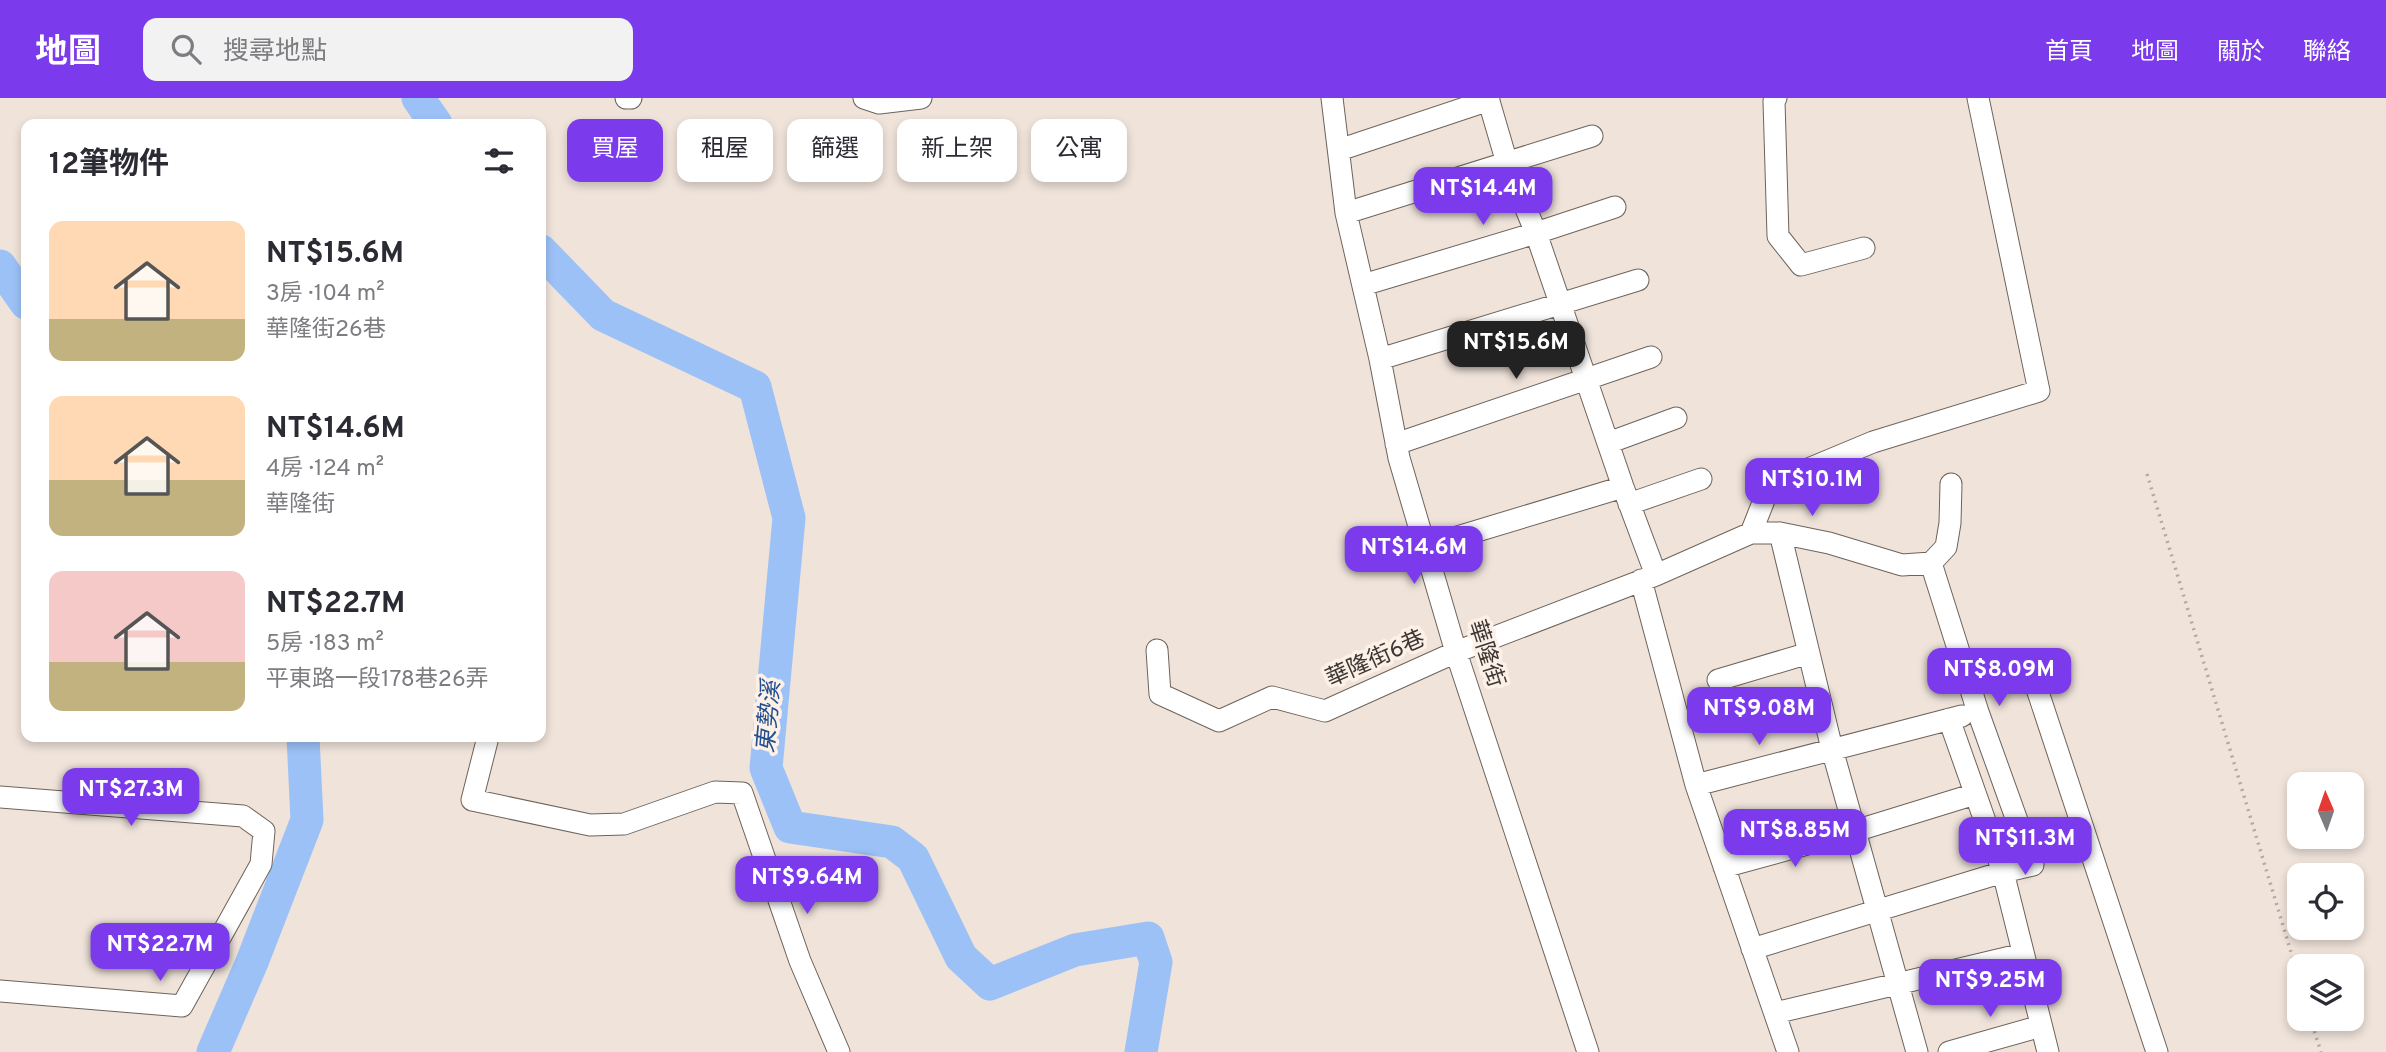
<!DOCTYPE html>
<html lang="zh-TW">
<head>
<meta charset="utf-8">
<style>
	:root { --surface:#fff; --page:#f2f2f3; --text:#2b2b33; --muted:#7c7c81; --accent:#7c3aed }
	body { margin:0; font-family:Overpass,"Noto Sans TC",sans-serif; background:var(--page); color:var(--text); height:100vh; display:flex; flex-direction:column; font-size:26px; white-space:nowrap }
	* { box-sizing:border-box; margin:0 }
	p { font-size:23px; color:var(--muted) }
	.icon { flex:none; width:38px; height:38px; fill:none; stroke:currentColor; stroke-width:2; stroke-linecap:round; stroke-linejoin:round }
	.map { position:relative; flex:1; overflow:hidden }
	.drawer { position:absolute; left:21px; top:21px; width:525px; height:623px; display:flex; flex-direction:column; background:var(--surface); border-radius:14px; box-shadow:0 4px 10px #0003 }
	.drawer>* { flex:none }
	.hud { position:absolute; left:567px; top:21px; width:665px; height:63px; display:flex; gap:14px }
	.needle { width:46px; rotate:358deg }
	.controls { position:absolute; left:2287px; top:674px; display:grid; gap:14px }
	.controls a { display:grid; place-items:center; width:77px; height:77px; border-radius:14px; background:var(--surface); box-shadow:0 4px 10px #0003; font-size:35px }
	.price { position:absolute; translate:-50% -60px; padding:0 16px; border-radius:14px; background:var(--accent); color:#fff; font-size:23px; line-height:46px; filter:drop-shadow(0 2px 4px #0008) }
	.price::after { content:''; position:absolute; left:50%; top:42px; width:21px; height:16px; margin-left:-10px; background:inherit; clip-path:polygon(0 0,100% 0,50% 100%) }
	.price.selected { background:#222; color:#fff }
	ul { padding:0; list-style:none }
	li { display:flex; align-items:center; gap:21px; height:175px; padding:0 28px }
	li span { display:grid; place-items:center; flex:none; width:196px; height:140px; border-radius:14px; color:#555 }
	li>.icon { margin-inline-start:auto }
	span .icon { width:84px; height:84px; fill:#fffc; stroke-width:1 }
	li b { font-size:30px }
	h2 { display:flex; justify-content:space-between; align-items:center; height:84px; padding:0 28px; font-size:30px }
	.chip { padding:0 24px; border-radius:14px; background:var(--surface); box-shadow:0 4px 10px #0003; font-size:24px; line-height:63px }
	.chip.selected { background:var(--accent); color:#fff }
	header { display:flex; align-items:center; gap:42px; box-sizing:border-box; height:98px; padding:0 35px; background:var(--accent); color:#fff }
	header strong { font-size:33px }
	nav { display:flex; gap:38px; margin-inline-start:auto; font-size:24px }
	.search { width:490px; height:63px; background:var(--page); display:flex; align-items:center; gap:18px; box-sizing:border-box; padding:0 24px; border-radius:14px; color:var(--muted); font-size:26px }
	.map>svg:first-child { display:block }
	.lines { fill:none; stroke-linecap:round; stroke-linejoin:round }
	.river { stroke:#9cc1f7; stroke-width:33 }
	.minor-casing { stroke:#6e635b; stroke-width:23 }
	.path { stroke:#b3a9a2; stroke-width:3.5; stroke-dasharray:2 5; stroke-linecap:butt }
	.minor { stroke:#fff; stroke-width:21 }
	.labels { text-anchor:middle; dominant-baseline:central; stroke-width:7; stroke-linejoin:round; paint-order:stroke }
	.street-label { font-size:23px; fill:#3c3734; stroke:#fdf0e7 }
	.water-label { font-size:24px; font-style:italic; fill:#214f8f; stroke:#fdf0e7 }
</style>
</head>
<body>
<header>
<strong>地圖</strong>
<div class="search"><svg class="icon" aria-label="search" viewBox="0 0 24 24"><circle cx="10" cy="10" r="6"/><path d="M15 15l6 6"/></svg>搜尋地點</div>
<nav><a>首頁</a><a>地圖</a><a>關於</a><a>聯絡</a></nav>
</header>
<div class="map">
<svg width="2386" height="954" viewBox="0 0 2386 954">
	<rect width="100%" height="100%" fill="#efe3da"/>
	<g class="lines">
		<path class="river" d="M 418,0 L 436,26
			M 541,153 L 603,217 L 755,289 L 789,420 L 766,670 L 790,729 L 892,744 L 913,760 L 961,859 L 990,886 L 1075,852 L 1148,840 L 1156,864 L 1141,954
			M 0,168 L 26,205
			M 213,954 L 252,864 L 307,722 L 303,639"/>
		<defs>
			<path id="minor" d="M 626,0 L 631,0
				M 864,0 L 879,5 L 921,0
				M 1332,0 L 1346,115 L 1380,261 L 1399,360 L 1456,554 L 1588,954
				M 1488,0 L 1507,65 L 1536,135 L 1623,389 L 1656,477
				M 1776,0 L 1774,3 L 1778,138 L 1801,167 L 1864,150
				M 1339,52 L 1489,2
				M 1346,115 L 1592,38
				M 1363,187 L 1536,135 L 1615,109
				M 1380,261 L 1638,182
				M 1608,345 L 1676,320
				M 1396,346 L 1651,259
				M 1629,406 L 1701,381
				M 1751,435 L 1770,387 L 1873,344 L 2039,293 L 1978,0
				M 1780,435 L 1832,651 L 1917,954
				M 1424,449 L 1623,389
				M 1641,482 L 1696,687 L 1788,954
				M 1157,552 L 1160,596 L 1219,623 L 1272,599 L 1325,613 L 1456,554 L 1656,477 L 1751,435 L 1780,435 L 1829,445 L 1902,467 L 1931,465 L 1946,449 L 1950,425 L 1951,386
				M 1718,582 L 1809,555
				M 2037,591 L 2157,954
				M 1949,621 L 2003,774 L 2048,954
				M 488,639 L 472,702 L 590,727 L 624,726 L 715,694 L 742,695 L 800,863 L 839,954
				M 1696,687 L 1962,618
				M 0,699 L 243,718 L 264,733 L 261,766 L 182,908 L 0,893
				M 1724,769 L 1855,733 L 1975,696
				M 1752,851 L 2003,774 L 2033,767 L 1978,614 L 1931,465
				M 1775,915 L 2023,856
				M 1949,954 L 2041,928"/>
		</defs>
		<use href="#minor" class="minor-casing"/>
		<path class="path" d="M 2147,376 L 2300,884
			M 2310,920 L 2321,954"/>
		<use href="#minor" class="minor"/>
	</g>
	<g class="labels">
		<g class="street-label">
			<text transform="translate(1485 556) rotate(72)">華隆街</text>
			<text transform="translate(1376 562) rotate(-24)">華隆街6巷</text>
		</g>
		<g class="water-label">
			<text transform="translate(770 619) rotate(-85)">東勢溪</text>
		</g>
	</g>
</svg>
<div class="controls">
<a><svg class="needle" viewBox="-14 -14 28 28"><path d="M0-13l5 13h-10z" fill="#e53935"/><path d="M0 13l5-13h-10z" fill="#7c7c81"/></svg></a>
<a><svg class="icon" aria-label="locate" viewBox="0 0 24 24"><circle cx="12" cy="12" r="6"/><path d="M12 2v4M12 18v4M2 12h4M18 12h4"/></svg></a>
<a><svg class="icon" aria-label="layers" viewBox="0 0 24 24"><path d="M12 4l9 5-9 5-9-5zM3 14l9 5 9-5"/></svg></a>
</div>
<b class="price" style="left:1483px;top:129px">NT$14.4M</b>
<b class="price selected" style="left:1516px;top:283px">NT$15.6M</b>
<b class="price" style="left:1812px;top:420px">NT$10.1M</b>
<b class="price" style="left:1414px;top:488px">NT$14.6M</b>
<b class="price" style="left:1999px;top:610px">NT$8.09M</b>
<b class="price" style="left:1759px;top:649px">NT$9.08M</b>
<b class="price" style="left:131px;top:730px">NT$27.3M</b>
<b class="price" style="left:1795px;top:771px">NT$8.85M</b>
<b class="price" style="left:2025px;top:779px">NT$11.3M</b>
<b class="price" style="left:807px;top:818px">NT$9.64M</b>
<b class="price" style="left:160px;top:885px">NT$22.7M</b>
<b class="price" style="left:1990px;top:921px">NT$9.25M</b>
<div class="hud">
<a class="chip selected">買屋</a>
<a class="chip">租屋</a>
<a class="chip">篩選</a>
<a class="chip">新上架</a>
<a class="chip">公寓</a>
</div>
<section class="drawer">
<h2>12筆物件<svg class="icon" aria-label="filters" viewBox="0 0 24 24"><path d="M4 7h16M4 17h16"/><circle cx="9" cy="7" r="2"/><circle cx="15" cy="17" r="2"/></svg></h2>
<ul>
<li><span style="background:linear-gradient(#ffd9b3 70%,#c2b280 0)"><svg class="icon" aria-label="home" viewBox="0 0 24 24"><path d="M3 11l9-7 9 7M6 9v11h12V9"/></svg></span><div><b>NT$15.6M</b><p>3房 · 104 m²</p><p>華隆街26巷</p></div></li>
<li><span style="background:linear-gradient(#ffd9b3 60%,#c2b280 0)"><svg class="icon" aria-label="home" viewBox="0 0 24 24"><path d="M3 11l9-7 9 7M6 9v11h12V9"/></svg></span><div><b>NT$14.6M</b><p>4房 · 124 m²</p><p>華隆街</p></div></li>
<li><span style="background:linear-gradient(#f6c9c9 65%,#c2b280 0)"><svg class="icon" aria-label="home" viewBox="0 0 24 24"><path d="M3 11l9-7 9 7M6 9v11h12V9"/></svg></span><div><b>NT$22.7M</b><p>5房 · 183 m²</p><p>平東路一段178巷26弄</p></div></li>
</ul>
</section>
</div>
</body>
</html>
